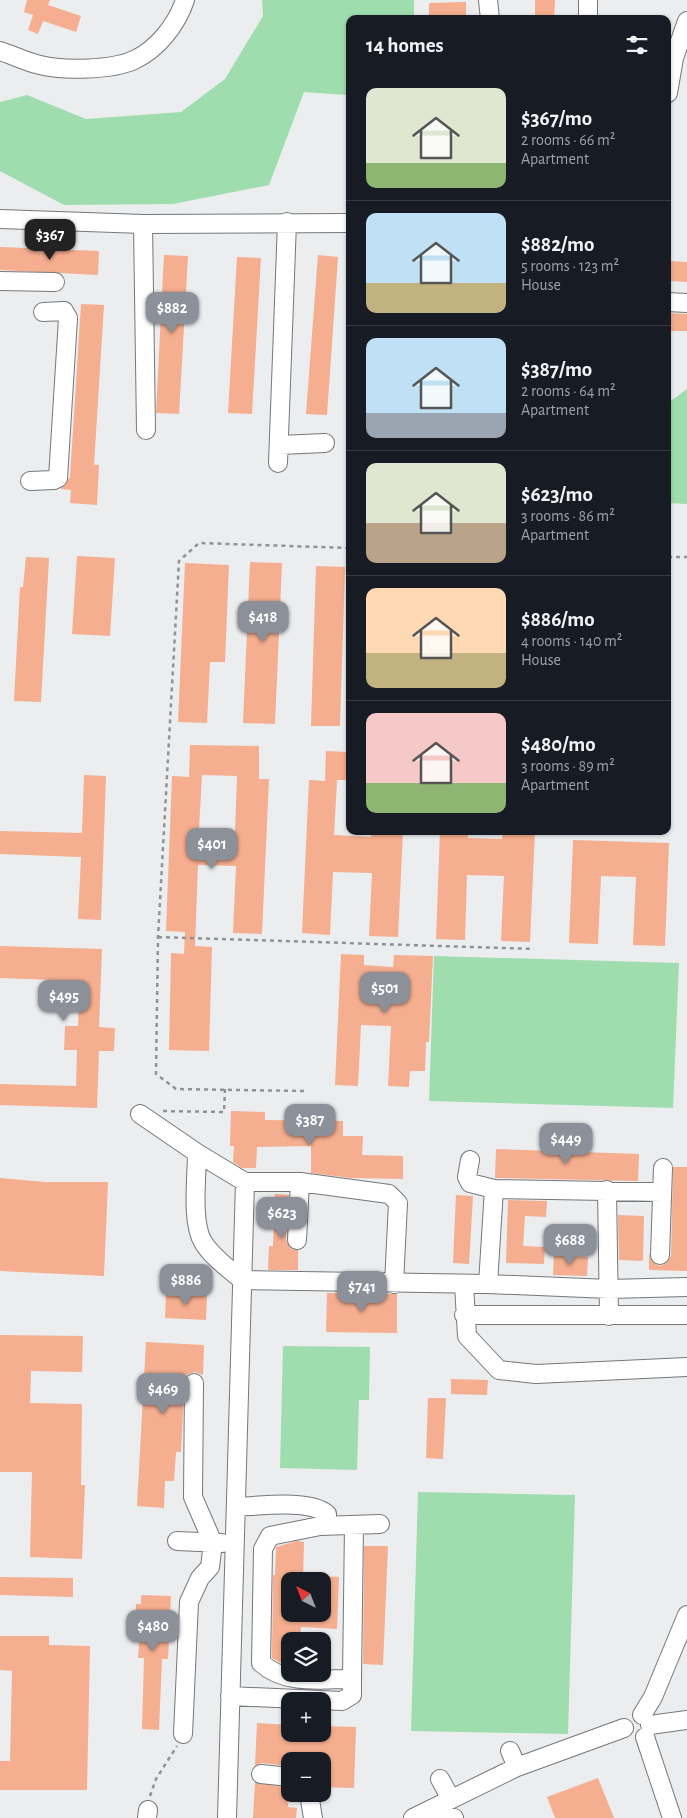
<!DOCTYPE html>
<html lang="en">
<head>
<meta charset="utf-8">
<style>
	:root { --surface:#171b24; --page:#20242c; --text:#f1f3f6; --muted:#9ea1a6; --line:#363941; --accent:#8c9099 }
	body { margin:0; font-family:"Alegreya Sans",sans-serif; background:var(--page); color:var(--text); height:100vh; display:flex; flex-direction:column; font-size:19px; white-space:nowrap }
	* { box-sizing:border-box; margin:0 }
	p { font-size:16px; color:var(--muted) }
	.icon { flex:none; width:28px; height:28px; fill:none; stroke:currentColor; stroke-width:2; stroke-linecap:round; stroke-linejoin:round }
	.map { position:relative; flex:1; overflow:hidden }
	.side { position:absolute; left:346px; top:15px; width:325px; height:820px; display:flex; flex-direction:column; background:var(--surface); border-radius:10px; box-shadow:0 1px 4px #0004 }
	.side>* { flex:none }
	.needle { width:32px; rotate:318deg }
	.controls { position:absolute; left:281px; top:1572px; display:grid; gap:10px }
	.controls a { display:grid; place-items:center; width:50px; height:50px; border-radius:10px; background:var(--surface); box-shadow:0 1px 4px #0004; font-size:25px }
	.price { position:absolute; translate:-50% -42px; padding:0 11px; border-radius:10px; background:var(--accent); color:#fff; font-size:16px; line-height:32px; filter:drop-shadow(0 1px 2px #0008) }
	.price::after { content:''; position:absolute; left:50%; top:30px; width:15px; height:11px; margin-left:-8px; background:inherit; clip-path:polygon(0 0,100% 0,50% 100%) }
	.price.active { background:#222; color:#fff }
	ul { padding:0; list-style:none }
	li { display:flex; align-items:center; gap:15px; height:125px; padding:0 20px }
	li+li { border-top:1px solid var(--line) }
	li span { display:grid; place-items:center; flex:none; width:140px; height:100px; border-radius:10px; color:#555 }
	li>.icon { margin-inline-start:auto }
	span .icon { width:60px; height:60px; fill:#fffc; stroke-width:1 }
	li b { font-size:21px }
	h2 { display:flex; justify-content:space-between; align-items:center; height:60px; padding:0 20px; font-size:21px }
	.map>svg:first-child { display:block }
	.green { fill:#9fddae }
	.building { fill:#f5ae8f; fill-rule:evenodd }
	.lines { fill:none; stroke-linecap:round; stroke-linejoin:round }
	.minor-casing { stroke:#757779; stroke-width:20 }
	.path { stroke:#919294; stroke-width:2.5; stroke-dasharray:4 4; stroke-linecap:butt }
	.minor { stroke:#fff; stroke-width:18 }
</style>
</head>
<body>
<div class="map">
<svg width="687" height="1818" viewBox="0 0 687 1818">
	<rect width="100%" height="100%" fill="#ebedef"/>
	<path class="green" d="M 262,0 L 414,0 L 414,19 L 350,19 L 350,93 L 347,95 L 304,92 L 269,185 L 173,204 L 64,205 L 0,171 L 0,102 L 27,95 L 86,119 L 181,112 L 225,79 L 263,16 Z
		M 687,389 L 687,504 L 668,503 L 668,403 Z
		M 434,956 L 679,963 L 673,1108 L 429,1101 Z
		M 283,1346 L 370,1347 L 369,1400 L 359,1400 L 357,1470 L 280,1468 Z
		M 418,1492 L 575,1495 L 568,1734 L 411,1731 Z"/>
	<path class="building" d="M 27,0 L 50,0 L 48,5 L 81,16 L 76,32 L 43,21 L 38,34 L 28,30 L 33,15 L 24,12 Z
		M 535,0 L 555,0 L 554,19 L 535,19 Z
		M 466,2 L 466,19 L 429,19 L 429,3 Z
		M 0,247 L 99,251 L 98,275 L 0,270 Z
		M 164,255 L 188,256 L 179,414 L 156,413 Z
		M 318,255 L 338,257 L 327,415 L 306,414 Z
		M 237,257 L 261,258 L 252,414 L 228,413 Z
		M 668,261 L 687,262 L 687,282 L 668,281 Z
		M 81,304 L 104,305 L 94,465 L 99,465 L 97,505 L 70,503 L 71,490 L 61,489 L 70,477 Z
		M 668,313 L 687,314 L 687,331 L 668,331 Z
		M 77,556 L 115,558 L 110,636 L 72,634 Z
		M 26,557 L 49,558 L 41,702 L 14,701 L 20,587 L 23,587 Z
		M 250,562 L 282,563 L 275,724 L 243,723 Z
		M 185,563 L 229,565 L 225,662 L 210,662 L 207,723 L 178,722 Z
		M 316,566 L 345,567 L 340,726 L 311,726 Z
		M 190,745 L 259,746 L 259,779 L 269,779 L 262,934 L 233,933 L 236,866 L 198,865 L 195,946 L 212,947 L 209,1051 L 169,1050 L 171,953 L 184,954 L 185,932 L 166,931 L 172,776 L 189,777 ZM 202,775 L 237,776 L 235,831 L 199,829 Z
		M 326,751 L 350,752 L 350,780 L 337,780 L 334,835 L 371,837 L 371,831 L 403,831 L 398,937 L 369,936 L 372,873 L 333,872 L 330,935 L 302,933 L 309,780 L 325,781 Z
		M 84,775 L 106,776 L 101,920 L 78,919 L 81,857 L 0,854 L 0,831 L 82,833 Z
		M 440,831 L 468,831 L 468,838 L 502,839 L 503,831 L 535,831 L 530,942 L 501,941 L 504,876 L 467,875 L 465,940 L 436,939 Z
		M 573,840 L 669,843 L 665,946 L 633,945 L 636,877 L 601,876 L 598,944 L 569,943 Z
		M 0,946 L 102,949 L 99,1027 L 115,1028 L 114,1051 L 99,1051 L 97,1108 L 0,1105 L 0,1084 L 76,1086 L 77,1050 L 64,1050 L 65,1026 L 78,1026 L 80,981 L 0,978 Z
		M 341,954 L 364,955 L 364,965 L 393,967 L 394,955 L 433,956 L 429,1042 L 426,1042 L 425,1071 L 410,1071 L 409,1087 L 388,1086 L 391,1026 L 361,1025 L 358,1086 L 335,1085 Z
		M 231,1111 L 265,1112 L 265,1120 L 343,1121 L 343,1136 L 363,1136 L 362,1155 L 403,1156 L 403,1179 L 351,1178 L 311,1173 L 311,1146 L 257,1147 L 256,1168 L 242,1168 L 233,1162 L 234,1146 L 230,1146 Z
		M 496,1149 L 639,1154 L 638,1181 L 495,1178 Z
		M 673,1167 L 687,1167 L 687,1271 L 649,1270 L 649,1252 L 651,1260 L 659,1266 L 665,1264 L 671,1256 Z
		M 0,1178 L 45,1182 L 108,1182 L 104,1276 L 0,1271 Z
		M 275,1194 L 289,1195 L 286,1240 L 291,1249 L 298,1250 L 298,1270 L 268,1270 L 269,1246 L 273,1246 Z
		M 456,1195 L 473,1196 L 469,1264 L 453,1263 Z
		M 508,1200 L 547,1201 L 546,1217 L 525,1216 L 523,1246 L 545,1247 L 544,1264 L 506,1263 Z
		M 618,1215 L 644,1216 L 643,1261 L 619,1260 Z
		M 554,1255 L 588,1257 L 587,1276 L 553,1275 Z
		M 166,1292 L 207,1294 L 206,1320 L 165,1318 Z
		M 327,1293 L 397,1294 L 397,1333 L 326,1332 Z
		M 0,1335 L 83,1336 L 82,1372 L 31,1371 L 30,1403 L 82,1404 L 81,1485 L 85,1485 L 82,1559 L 30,1557 L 32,1472 L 0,1472 Z
		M 146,1342 L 204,1345 L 203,1375 L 195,1372 L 185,1375 L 181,1452 L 176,1452 L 174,1481 L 165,1481 L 164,1508 L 137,1506 Z
		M 451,1379 L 488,1380 L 487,1395 L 451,1394 Z
		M 428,1398 L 446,1398 L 443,1459 L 426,1458 Z
		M 297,1541 L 304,1542 L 303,1581 L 290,1581 L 290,1614 L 322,1614 L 322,1576 L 339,1577 L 337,1629 L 301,1627 L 300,1641 L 290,1641 L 290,1664 L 283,1664 L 272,1658 L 273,1575 L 275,1575 L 276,1547 Z
		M 364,1546 L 388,1546 L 383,1665 L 363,1664 Z
		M 0,1577 L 73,1578 L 73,1597 L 0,1595 Z
		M 141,1595 L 171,1596 L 168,1659 L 162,1659 L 159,1730 L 142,1729 L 144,1658 L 138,1658 L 140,1630 L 135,1630 L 136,1604 L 141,1604 Z
		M 0,1636 L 49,1636 L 49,1645 L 90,1646 L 87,1790 L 0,1790 L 0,1761 L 10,1761 L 12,1671 L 0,1670 Z
		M 257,1723 L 290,1725 L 290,1734 L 322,1734 L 322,1726 L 356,1727 L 354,1788 L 322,1787 L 322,1761 L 290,1761 L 290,1766 L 262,1763 L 255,1766 Z
		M 598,1778 L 614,1818 L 555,1818 L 547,1797 Z
		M 255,1782 L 289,1788 L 288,1807 L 297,1808 L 296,1818 L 253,1818 Z"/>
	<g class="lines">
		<defs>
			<path id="minor" d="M 488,0 L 490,19
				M 588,19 L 588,0
				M 0,51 C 13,55 26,62 40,65 C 63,71 113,70 134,60 C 158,49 177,24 185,0
				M 668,93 L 674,58 L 687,21
				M 0,219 L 143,224 L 350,223
				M 143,224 L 146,430
				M 0,281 L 55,282
				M 668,302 L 687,303
				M 280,445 L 325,443
				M 278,463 L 287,222
				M 30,481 L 54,480 L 58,478 L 68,318 L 64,311 L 43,312
				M 140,1114 L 197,1153 L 245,1182 L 300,1182 L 389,1194 L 398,1203 L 394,1284
				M 197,1153 C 197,1177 191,1222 203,1242 C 212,1257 229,1269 242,1280 L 488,1284 L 609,1289 L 687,1287
				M 470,1160 L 467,1177 L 470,1183 L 494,1189 L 662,1192
				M 607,1190 L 609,1316
				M 297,1240 L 300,1182
				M 660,1255 L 663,1168
				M 488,1284 L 494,1189
				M 464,1285 L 467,1336 L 499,1370 L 536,1374 L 687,1367
				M 464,1315 L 687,1315
				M 236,1507 C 259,1506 310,1499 327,1514 L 327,1525
				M 177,1541 L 222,1543
				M 352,1679 L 354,1525
				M 230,1696 L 342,1701 L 352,1695 L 352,1679 C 321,1679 285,1685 261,1663 L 263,1549 L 270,1536 L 320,1526 L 380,1524
				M 642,1715 L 653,1697 L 687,1615
				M 650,1725 L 687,1720
				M 183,1734 L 189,1602 L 200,1578 L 210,1567 L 213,1543 L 193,1497 L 194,1383
				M 645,1737 L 672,1818
				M 510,1751 L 517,1767
				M 261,1774 L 290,1777
				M 440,1779 L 451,1799
				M 309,1794 L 313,1818
				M 431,1809 L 454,1818
				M 147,1818 L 148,1810
				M 227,1818 L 245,1182
				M 413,1818 L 517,1767 L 624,1728"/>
		</defs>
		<use href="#minor" class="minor-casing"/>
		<path class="path" d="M 668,557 L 687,557
			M 158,937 L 534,949
			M 304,1091 L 176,1089 L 156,1074 L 158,937 L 179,561 L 199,543 L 350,548
			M 163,1111 L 224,1112 L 225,1089
			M 150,1796 L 156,1779 L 177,1746"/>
		<use href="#minor" class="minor"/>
	</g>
</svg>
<div class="controls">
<a><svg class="needle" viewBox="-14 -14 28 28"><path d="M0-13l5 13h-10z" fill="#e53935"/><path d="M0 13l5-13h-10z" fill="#9ea1a6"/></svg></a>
<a><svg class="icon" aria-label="layers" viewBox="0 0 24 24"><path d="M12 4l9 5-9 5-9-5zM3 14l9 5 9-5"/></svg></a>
<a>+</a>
<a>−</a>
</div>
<b class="price active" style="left:50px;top:261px">$367</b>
<b class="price" style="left:172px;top:334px">$882</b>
<b class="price" style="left:263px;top:643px">$418</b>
<b class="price" style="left:212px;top:870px">$401</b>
<b class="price" style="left:385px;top:1014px">$501</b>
<b class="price" style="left:64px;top:1022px">$495</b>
<b class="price" style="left:310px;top:1146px">$387</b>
<b class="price" style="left:566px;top:1165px">$449</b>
<b class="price" style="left:282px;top:1239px">$623</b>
<b class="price" style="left:570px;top:1266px">$688</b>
<b class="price" style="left:186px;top:1306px">$886</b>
<b class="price" style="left:362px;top:1313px">$741</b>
<b class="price" style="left:163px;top:1415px">$469</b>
<b class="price" style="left:153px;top:1652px">$480</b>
<section class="side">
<h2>14 homes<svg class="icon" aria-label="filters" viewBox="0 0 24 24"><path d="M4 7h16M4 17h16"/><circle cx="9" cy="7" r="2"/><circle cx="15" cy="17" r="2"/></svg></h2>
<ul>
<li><span style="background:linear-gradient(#dfe7d0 75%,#8fb573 0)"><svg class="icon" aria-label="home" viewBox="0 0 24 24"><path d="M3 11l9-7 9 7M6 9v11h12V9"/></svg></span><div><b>$367/mo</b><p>2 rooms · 66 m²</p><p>Apartment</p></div></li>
<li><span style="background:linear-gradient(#bfe0f5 70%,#c2b280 0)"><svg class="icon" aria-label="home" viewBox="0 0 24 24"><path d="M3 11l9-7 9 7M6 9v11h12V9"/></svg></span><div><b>$882/mo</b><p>5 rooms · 123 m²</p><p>House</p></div></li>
<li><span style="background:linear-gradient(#bfe0f5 75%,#9aa5b1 0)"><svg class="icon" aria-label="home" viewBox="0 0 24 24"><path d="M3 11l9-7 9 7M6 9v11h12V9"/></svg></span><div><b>$387/mo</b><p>2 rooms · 64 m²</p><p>Apartment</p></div></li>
<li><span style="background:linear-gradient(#dfe7d0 60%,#b9a48a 0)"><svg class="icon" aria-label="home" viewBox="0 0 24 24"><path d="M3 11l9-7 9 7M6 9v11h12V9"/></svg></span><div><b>$623/mo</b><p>3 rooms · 86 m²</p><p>Apartment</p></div></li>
<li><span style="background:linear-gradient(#ffd9b3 65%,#c2b280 0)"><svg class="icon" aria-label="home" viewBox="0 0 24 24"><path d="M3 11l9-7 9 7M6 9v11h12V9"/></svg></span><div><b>$886/mo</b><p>4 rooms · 140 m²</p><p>House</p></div></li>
<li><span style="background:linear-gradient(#f6c9c9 70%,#8fb573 0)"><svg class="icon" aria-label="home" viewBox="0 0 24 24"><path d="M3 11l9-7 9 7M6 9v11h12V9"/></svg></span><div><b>$480/mo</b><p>3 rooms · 89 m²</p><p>Apartment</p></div></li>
</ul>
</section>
</div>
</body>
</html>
